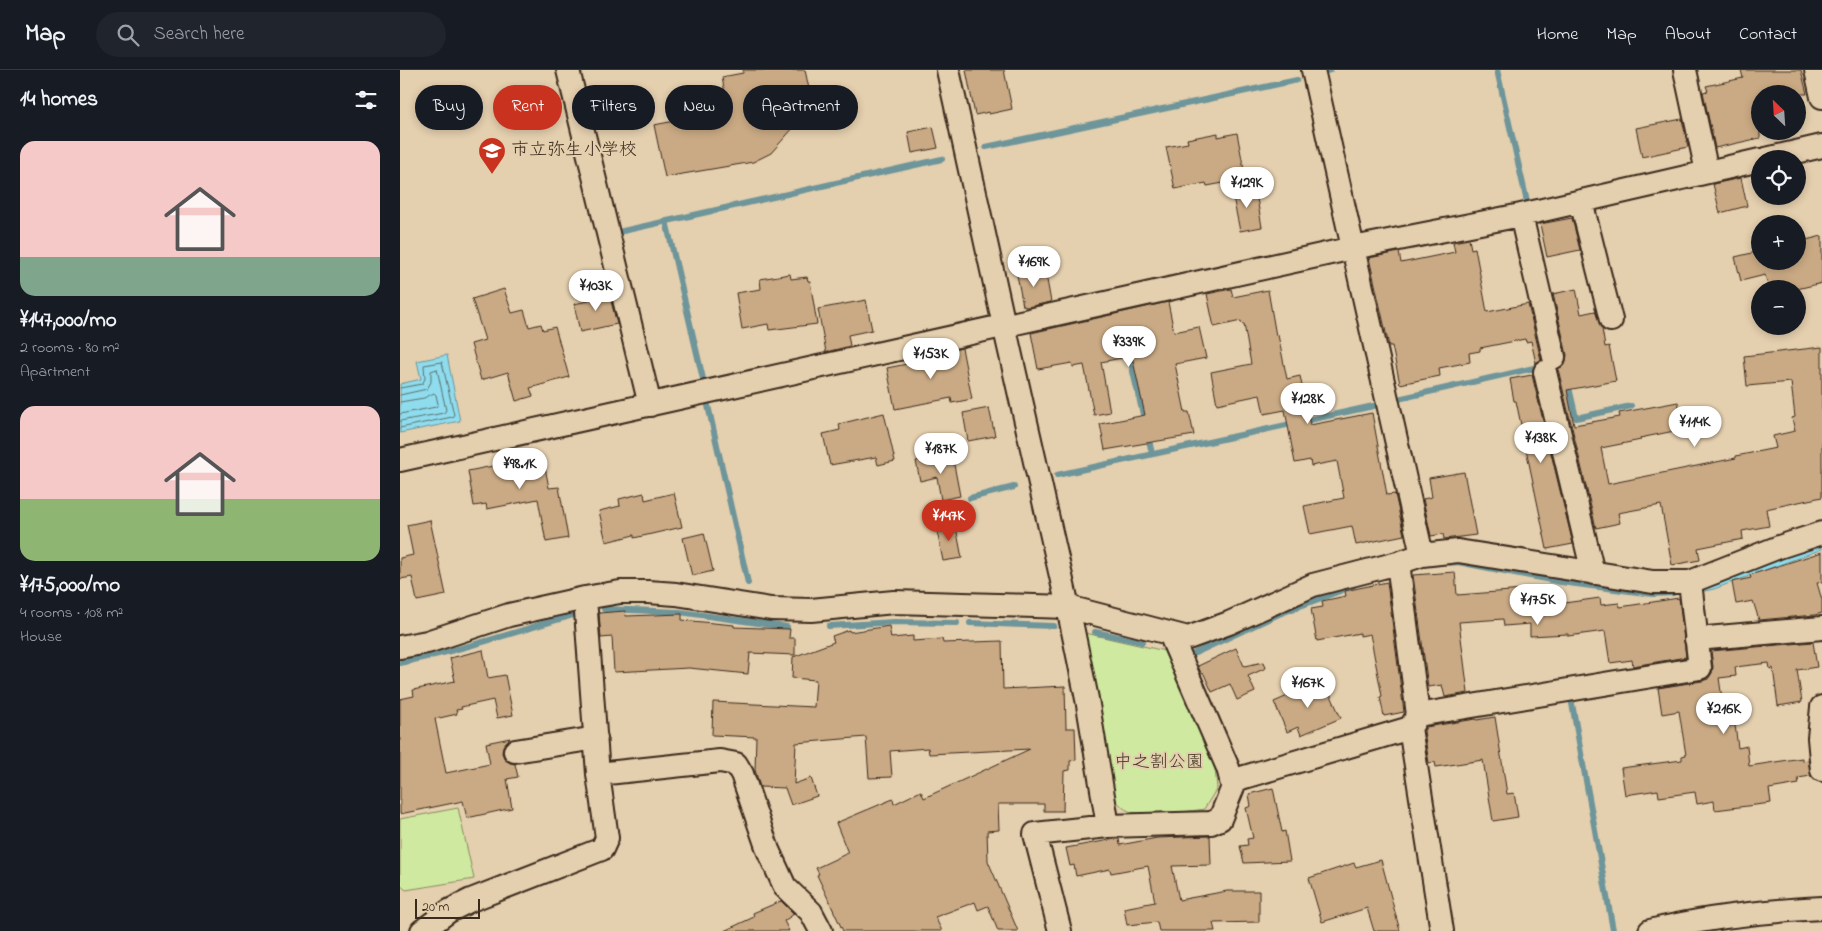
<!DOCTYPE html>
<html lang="en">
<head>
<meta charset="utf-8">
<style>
	:root { --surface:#171b24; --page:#20242c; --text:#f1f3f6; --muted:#9ea1a6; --line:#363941; --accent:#c8321e }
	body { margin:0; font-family:"Indie Flower","Klee One",sans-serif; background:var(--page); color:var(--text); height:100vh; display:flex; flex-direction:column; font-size:19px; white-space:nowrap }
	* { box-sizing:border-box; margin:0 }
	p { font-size:16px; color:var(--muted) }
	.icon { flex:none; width:28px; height:28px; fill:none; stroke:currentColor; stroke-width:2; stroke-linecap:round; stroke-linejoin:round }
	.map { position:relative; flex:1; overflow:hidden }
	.drawer { display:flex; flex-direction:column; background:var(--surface); width:400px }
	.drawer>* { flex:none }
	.hud { position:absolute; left:15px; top:15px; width:475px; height:45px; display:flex; gap:10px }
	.needle { width:32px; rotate:335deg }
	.fabs { position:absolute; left:1351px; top:15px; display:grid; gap:10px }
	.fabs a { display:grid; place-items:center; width:55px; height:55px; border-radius:50%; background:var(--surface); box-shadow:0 2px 8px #0003; font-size:25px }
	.scale { position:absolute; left:15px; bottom:12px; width:65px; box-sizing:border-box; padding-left:5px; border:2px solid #3b2a1e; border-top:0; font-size:14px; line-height:18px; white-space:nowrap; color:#3b2a1e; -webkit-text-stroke:4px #e4cfae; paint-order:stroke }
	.price { position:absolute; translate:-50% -42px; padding:0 11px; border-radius:18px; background:#fff; color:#222; font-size:16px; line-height:32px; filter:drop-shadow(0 1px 2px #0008) }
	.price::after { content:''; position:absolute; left:50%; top:30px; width:15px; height:11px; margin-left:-8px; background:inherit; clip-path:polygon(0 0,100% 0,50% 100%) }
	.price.on { background:var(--accent); color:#fff }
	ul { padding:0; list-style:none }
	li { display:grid; align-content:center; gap:10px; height:265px; padding:0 20px }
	li span { display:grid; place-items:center; height:155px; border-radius:15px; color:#555 }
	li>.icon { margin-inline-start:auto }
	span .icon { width:90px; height:90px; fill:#fffc; stroke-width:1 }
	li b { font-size:21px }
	h2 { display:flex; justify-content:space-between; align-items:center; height:60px; padding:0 20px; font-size:21px }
	.pill { padding:0 18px; border-radius:22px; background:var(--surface); box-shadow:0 2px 8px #0003; font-size:18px; line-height:45px }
	.pill.on { background:var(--accent); color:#fff }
	header { display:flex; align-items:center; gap:30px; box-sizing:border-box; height:70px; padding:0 25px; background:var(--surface); border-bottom:1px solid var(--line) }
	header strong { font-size:24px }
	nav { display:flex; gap:28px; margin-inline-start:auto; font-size:18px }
	.search { width:350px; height:45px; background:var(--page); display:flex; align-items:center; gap:12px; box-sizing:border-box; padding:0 18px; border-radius:28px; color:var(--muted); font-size:19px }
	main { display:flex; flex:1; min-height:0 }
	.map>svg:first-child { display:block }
	.green { fill:#cfe9a0; stroke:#858a5f }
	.water { fill:#8edced; stroke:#6d959a }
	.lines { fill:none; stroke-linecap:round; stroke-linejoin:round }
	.shore { stroke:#5c7171; stroke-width:1 }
	.stream { stroke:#6d959a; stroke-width:6 }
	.building { fill:#caaa84; stroke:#3b2a1e }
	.minor-casing { stroke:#3b2a1e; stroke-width:26 }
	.minor { stroke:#e4cfae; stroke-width:22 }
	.labels { text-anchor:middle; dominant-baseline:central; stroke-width:4; stroke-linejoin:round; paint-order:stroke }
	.poi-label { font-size:18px; fill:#3b2a1e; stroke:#e4cfae; text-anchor:start }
	.park-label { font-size:18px; fill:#4a3d2b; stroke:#e4cfae }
</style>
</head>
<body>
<header>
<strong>Map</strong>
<div class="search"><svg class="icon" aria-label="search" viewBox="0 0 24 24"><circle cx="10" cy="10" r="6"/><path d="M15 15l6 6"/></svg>Search here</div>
<nav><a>Home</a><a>Map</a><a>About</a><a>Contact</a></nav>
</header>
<main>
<section class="drawer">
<h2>14 homes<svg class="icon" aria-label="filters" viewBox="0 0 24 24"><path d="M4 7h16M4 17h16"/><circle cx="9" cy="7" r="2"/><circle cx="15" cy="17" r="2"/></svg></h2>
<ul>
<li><span style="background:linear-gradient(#f6c9c9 75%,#7fa58c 0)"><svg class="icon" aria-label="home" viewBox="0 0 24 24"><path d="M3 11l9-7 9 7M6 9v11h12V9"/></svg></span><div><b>¥147,000/mo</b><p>2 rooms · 80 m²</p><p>Apartment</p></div></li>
<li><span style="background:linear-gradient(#f6c9c9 60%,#8fb573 0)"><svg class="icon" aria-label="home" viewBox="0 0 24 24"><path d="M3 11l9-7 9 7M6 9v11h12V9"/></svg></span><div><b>¥175,000/mo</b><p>4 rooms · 108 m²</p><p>House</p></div></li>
</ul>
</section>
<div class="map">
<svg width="1422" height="861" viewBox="0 0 1422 861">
	<rect width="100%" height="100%" fill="#e4cfae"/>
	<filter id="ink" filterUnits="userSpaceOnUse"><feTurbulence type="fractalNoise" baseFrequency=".02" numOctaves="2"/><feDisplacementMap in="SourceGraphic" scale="10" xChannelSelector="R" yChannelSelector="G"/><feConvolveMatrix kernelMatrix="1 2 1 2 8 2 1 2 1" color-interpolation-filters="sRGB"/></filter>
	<g filter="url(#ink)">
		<path class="green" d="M 685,563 L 765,581 L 815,699 L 817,718 L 804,739 C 789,742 741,746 729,741 C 722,738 719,734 715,728 Z
			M 58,738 L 74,809 L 6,820 L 0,815 L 0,749 Z"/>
		<path class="water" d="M 47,285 L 60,351 L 0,363 L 0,314 L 21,309 L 17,291 Z
			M 1422,470 L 1422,479 L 1314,519 L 1300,522 L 1303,513 Z"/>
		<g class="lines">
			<path class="shore" d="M 0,318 L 22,314 L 25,309 L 24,295 L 42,292 L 54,345 L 52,347 L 0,358
				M 0,325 L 27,319 L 31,312 L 31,301 L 37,299 L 46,340 L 44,343 L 0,351
				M 0,332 L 24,328 L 34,323 L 36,325 L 38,334 L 36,337 L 0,344"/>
			<path class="stream" d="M 1097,0 L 1127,132
				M 926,1 L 930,0
				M 586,77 L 897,10
				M 266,151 L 303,309
				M 214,163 L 542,89
				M 731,293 L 745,353
				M 1168,313 L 1176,348 L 1231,336
				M 998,329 L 1143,296
				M 307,331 L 348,513
				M 748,365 L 752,384
				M 657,405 L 978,335
				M 570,428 L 614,417
				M 1049,493 L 1058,492 L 1161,512 L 1253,524 L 1273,523
				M 204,539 L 280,542 L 387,557
				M 570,553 L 654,556
				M 429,556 L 494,552 L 557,553
				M 695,562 L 742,572
				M 795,583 L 879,544 L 953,516
				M 0,593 C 59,581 115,562 173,545
				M 1171,628 L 1213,860"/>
		</g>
		<path class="building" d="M 343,0 L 405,0 L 409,19 L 403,40 L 394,57 L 371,83 L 353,92 L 265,107 L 254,55 L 306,45 L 306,40 L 327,36 L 322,7 L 343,3 Z
			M 566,0 L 604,0 L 612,39 L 589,44 L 589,42 L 575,45 Z
			M 1341,0 L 1401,0 L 1407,24 L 1360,24 L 1360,68 L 1315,78 L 1303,22 L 1308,21 L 1306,16 L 1343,8 Z
			M 1282,49 L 1288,77 L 1242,87 L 1236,58 Z
			M 533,57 L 538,78 L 512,83 L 508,62 Z
			M 818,63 L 818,67 L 837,63 L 847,116 L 831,120 L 829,112 L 807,116 L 806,113 L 775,119 L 766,77 L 788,73 L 787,69 Z
			M 1341,108 L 1347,136 L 1320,143 L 1313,114 Z
			M 855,117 L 862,157 L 840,161 L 832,122 Z
			M 1172,148 L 1180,180 L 1147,187 L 1140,154 Z
			M 1422,166 L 1422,213 L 1397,219 L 1393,219 L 1392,215 L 1369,219 L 1365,205 L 1341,211 L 1335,187 L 1360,181 L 1360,191 L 1398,191 L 1398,172 Z
			M 1069,169 L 1071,179 L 1075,178 L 1087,242 L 1128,234 L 1141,290 L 1136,293 L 1131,271 L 1126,272 L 1125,269 L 1080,278 L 1080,281 L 1069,283 L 1070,292 L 1039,298 L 1040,306 L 1000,314 L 992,276 L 989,276 L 969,188 L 999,182 L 1001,193 L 1055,182 L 1053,172 Z
			M 645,199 L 651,232 L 627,237 L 623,236 L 617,205 Z
			M 390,204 L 391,209 L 407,207 L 408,211 L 410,211 L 417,254 L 369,260 L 368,254 L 342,259 L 336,223 L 361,219 L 360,209 Z
			M 104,219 L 112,243 L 124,240 L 129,257 L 141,254 L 143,260 L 155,257 L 169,307 L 130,318 L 133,326 L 116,331 L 108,302 L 81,310 L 71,274 L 85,270 L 72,229 Z
			M 831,219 L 833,227 L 868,220 L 876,266 L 878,265 L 887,309 L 900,306 L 910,355 L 972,343 L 987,425 L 995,424 L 1004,465 L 956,475 L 952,456 L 910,464 L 904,436 L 944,428 L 937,391 L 911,396 L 910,390 L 895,393 L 885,340 L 864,344 L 860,325 L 817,334 L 811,302 L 851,294 L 844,254 L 842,254 L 841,251 L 814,257 L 807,224 Z
			M 1176,219 L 1181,244 L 1195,241 L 1202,259 L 1205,277 L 1209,276 L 1216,311 L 1167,320 L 1174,355 L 1220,347 L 1219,343 L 1278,332 L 1284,359 L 1240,368 L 1241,370 L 1201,378 L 1208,414 L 1336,388 L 1336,386 L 1376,378 L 1373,366 L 1395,361 L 1392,348 L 1395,347 L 1391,312 L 1347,316 L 1344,286 L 1422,277 L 1422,427 L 1366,439 L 1369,456 L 1342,461 L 1343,469 L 1298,478 L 1300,490 L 1272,495 L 1261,435 L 1218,443 L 1220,453 L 1196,458 L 1158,299 L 1163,296 L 1166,291 L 1167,285 L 1153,224 Z
			M 208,220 L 217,254 L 180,262 L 174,234 L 188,231 L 187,224 Z
			M 466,230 L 472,260 L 448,265 L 450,276 L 426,282 L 418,239 Z
			M 768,232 L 774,262 L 799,257 L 806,288 L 775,294 L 785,342 L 789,342 L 794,365 L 705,380 L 700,354 L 745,345 L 732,286 L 701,292 L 710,342 L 694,345 L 684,295 L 673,297 L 672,293 L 638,299 L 631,263 Z
			M 562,278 L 572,329 L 552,333 L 551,328 L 495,339 L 487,298 L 517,292 L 516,289 Z
			M 1132,305 L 1173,474 L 1147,479 L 1116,331 L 1114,331 L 1110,309 Z
			M 589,338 L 595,366 L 568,371 L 563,343 Z
			M 484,343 L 495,391 L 478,395 L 476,387 L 430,395 L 423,364 L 440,360 L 439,354 Z
			M 124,380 L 126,390 L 143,387 L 149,418 L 159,417 L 168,468 L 146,472 L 138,429 L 87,439 L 86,434 L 74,436 L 68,401 L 98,395 L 96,385 Z
			M 552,384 L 560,426 L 541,430 L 537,407 L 520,411 L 516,391 Z
			M 1064,402 L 1076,465 L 1044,469 L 1043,464 L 1031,466 L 1023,429 L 1032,427 L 1029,408 Z
			M 244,423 L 245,430 L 274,423 L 282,457 L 234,468 L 234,465 L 206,472 L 199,441 L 220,436 L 219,429 Z
			M 30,450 L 46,525 L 17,531 L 12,507 L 0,509 L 0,488 L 13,485 L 7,455 Z
			M 555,452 L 562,488 L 543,491 L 536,456 Z
			M 304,463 L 313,501 L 292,506 L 283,468 Z
			M 1422,482 L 1422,512 L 1417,513 L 1422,530 L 1422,543 L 1415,545 L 1359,550 L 1353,531 L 1336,534 L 1332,512 L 1351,508 L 1350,505 Z
			M 1055,502 L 1057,525 L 1124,520 L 1125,530 L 1149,527 L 1150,535 L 1200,528 L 1201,535 L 1219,533 L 1220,537 L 1279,528 L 1286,587 L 1233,596 L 1232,590 L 1210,593 L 1205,561 L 1168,566 L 1168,564 L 1130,566 L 1130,554 L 1104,556 L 1103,549 L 1059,552 L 1068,623 L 1045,627 L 1042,615 L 1028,617 L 1013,505 Z
			M 987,512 L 1004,642 L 984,646 L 980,627 L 982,626 L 970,564 L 960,566 L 960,563 L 917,571 L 911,539 L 923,537 L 922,531 L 946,526 L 945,521 Z
			M 225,541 L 226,546 L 282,544 L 282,550 L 334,555 L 334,557 L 390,559 L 389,568 L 395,568 L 395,585 L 350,583 L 348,604 L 289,598 L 214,602 L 212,567 L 201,568 L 199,543 Z
			M 489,556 L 491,568 L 513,566 L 513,571 L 542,569 L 543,573 L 602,571 L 603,619 L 665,616 L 666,658 L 675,658 L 676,690 L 670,691 L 670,700 L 664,701 L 663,741 L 644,741 L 644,734 L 598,734 L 599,760 L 587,761 L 588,791 L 618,861 L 598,861 L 588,836 L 578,840 L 575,832 L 535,847 L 542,861 L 443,861 L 417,805 L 419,804 L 416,798 L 448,783 L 436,753 L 493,729 L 494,734 L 521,721 L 524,728 L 630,679 L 529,684 L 528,678 L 490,681 L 492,707 L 469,708 L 466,667 L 396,673 L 394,714 L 411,708 L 417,726 L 391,735 L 385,718 L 360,717 L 355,700 L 356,667 L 312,665 L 313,632 L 414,637 L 416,610 L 392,608 L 393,587 L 434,572 L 432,566 L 449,560 L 450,562 Z
			M 1413,572 L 1417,597 L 1397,600 L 1402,632 L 1378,636 L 1373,598 L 1370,599 L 1369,593 L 1335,597 L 1336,606 L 1319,608 L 1326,656 L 1335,655 L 1338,678 L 1347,676 L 1349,696 L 1402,688 L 1402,691 L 1408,690 L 1411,706 L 1398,708 L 1399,714 L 1369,719 L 1371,733 L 1315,740 L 1314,731 L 1297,734 L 1295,722 L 1259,727 L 1258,720 L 1225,725 L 1221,698 L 1282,690 L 1282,686 L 1286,685 L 1279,641 L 1262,644 L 1258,618 L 1302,611 L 1308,609 L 1312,603 L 1313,597 L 1311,581 Z
			M 836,578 L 844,596 L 864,592 L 866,598 L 848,606 L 855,622 L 837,630 L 830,614 L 812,622 L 804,604 L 801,603 L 798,596 Z
			M 83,580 L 88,608 L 105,605 L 113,645 L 97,648 L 93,630 L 61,637 L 62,639 L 56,640 L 57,644 L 35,649 L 46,703 L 90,694 L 86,673 L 110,668 L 103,676 L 102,683 L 105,690 L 110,693 L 115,694 L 118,707 L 107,709 L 112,738 L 67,748 L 63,731 L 0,744 L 0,629 L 14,626 L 13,620 L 55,611 L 50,588 Z
			M 924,610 L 941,648 L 901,665 L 898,657 L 887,662 L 874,632 Z
			M 1095,647 L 1107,724 L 1114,723 L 1118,747 L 1093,751 L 1083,690 L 1036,697 L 1035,692 L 1029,693 L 1024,661 L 1026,657 L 1076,649 L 1077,650 Z
			M 873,718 L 882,762 L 885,761 L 890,791 L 844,793 L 840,776 L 848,775 L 847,769 L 853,768 L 846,738 L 851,736 L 849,724 Z
			M 810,766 L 811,795 L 772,796 L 779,830 L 827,821 L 859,821 L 859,852 L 813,853 L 815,861 L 759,861 L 757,852 L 727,855 L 724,838 L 755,832 L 748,796 L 711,803 L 710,799 L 676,806 L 674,795 L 670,796 L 666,778 L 715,769 L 719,769 L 720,775 L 757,768 Z
			M 981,790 L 1000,861 L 974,861 L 967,838 L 922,852 L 909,808 L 954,793 L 956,797 Z
			M 381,831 L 394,844 L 384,851 L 389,861 L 324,861 L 354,847 L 353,843 Z"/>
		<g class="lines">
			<defs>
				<path id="minor" d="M 168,0 L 250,335
					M 548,0 L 604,255 L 668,537 L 687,629 L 708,756 L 635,764 L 660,861
					M 913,0 L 1022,485
					M 1285,0 L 1307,102
					M 1416,0 L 1422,27
					M 1366,89 L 1422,76
					M 1181,131 L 1211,250
					M 1121,145 L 1154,287
					M 1145,302 L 1193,503
					M 0,390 L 953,178 L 1121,145 L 1360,90
					M 998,493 L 1018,645 L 1010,658 L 1042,861
					M 1296,569 L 1422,558
					M 0,577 L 27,572 L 109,545 L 185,528 L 220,522 L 248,522 L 276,524 L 371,539 L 411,540 L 494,532 L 668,537 L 788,568 L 829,553 L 913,515 L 998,493 L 1022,485 L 1058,481 L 1253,512 L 1290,512 L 1379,477 L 1422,463
					M 1422,637 L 1419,668 L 1422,700
					M 1018,645 L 1300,598 L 1290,512
					M 115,681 L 196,668
					M 198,704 L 320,691 L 336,694 L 342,704 L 368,780 L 385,817 L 411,842 L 421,861
					M 831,711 L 1010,658
					M 708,756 L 811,753 L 820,749 L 833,717 L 828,698 L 770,564
					M 22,861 L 49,841 L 71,830 L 202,779 L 207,768 L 198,704 L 185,528
					M 1250,861 C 1307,847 1364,841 1422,838"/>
			</defs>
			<use href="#minor" class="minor-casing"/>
			<use href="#minor" class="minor"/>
		</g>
	</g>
	<defs>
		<symbol id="school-pin" viewBox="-11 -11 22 30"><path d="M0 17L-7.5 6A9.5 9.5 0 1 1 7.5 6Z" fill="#c8321e" stroke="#e4cfae"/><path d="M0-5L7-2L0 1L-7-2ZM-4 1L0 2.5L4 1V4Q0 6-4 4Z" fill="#fff"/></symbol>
	</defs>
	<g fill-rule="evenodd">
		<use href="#school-pin" x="76" y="65" width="32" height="43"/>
	</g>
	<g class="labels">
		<g class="poi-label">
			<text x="111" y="81">市立弥生小学校</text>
		</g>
		<g class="park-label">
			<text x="759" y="693">中之割公園</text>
		</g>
	</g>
</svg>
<div class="fabs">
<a><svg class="needle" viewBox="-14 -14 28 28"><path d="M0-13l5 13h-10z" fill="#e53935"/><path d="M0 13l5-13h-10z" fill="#9ea1a6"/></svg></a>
<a><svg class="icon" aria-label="locate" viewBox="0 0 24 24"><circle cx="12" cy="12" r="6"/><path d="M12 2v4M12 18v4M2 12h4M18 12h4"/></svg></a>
<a>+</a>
<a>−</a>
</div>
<div class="scale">20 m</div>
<b class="price" style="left:847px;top:139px">¥129K</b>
<b class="price" style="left:634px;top:218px">¥169K</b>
<b class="price" style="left:196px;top:242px">¥103K</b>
<b class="price" style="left:729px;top:298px">¥339K</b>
<b class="price" style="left:531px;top:310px">¥153K</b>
<b class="price" style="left:908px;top:355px">¥128K</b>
<b class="price" style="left:1295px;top:378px">¥114K</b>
<b class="price" style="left:1141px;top:394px">¥138K</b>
<b class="price" style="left:541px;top:405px">¥187K</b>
<b class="price" style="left:120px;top:420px">¥98.1K</b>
<b class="price on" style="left:549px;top:472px">¥147K</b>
<b class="price" style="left:1138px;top:556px">¥175K</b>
<b class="price" style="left:908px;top:639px">¥167K</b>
<b class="price" style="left:1324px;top:665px">¥216K</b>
<div class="hud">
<a class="pill">Buy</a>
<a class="pill on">Rent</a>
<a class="pill">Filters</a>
<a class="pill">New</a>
<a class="pill">Apartment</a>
</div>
</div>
</main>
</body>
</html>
